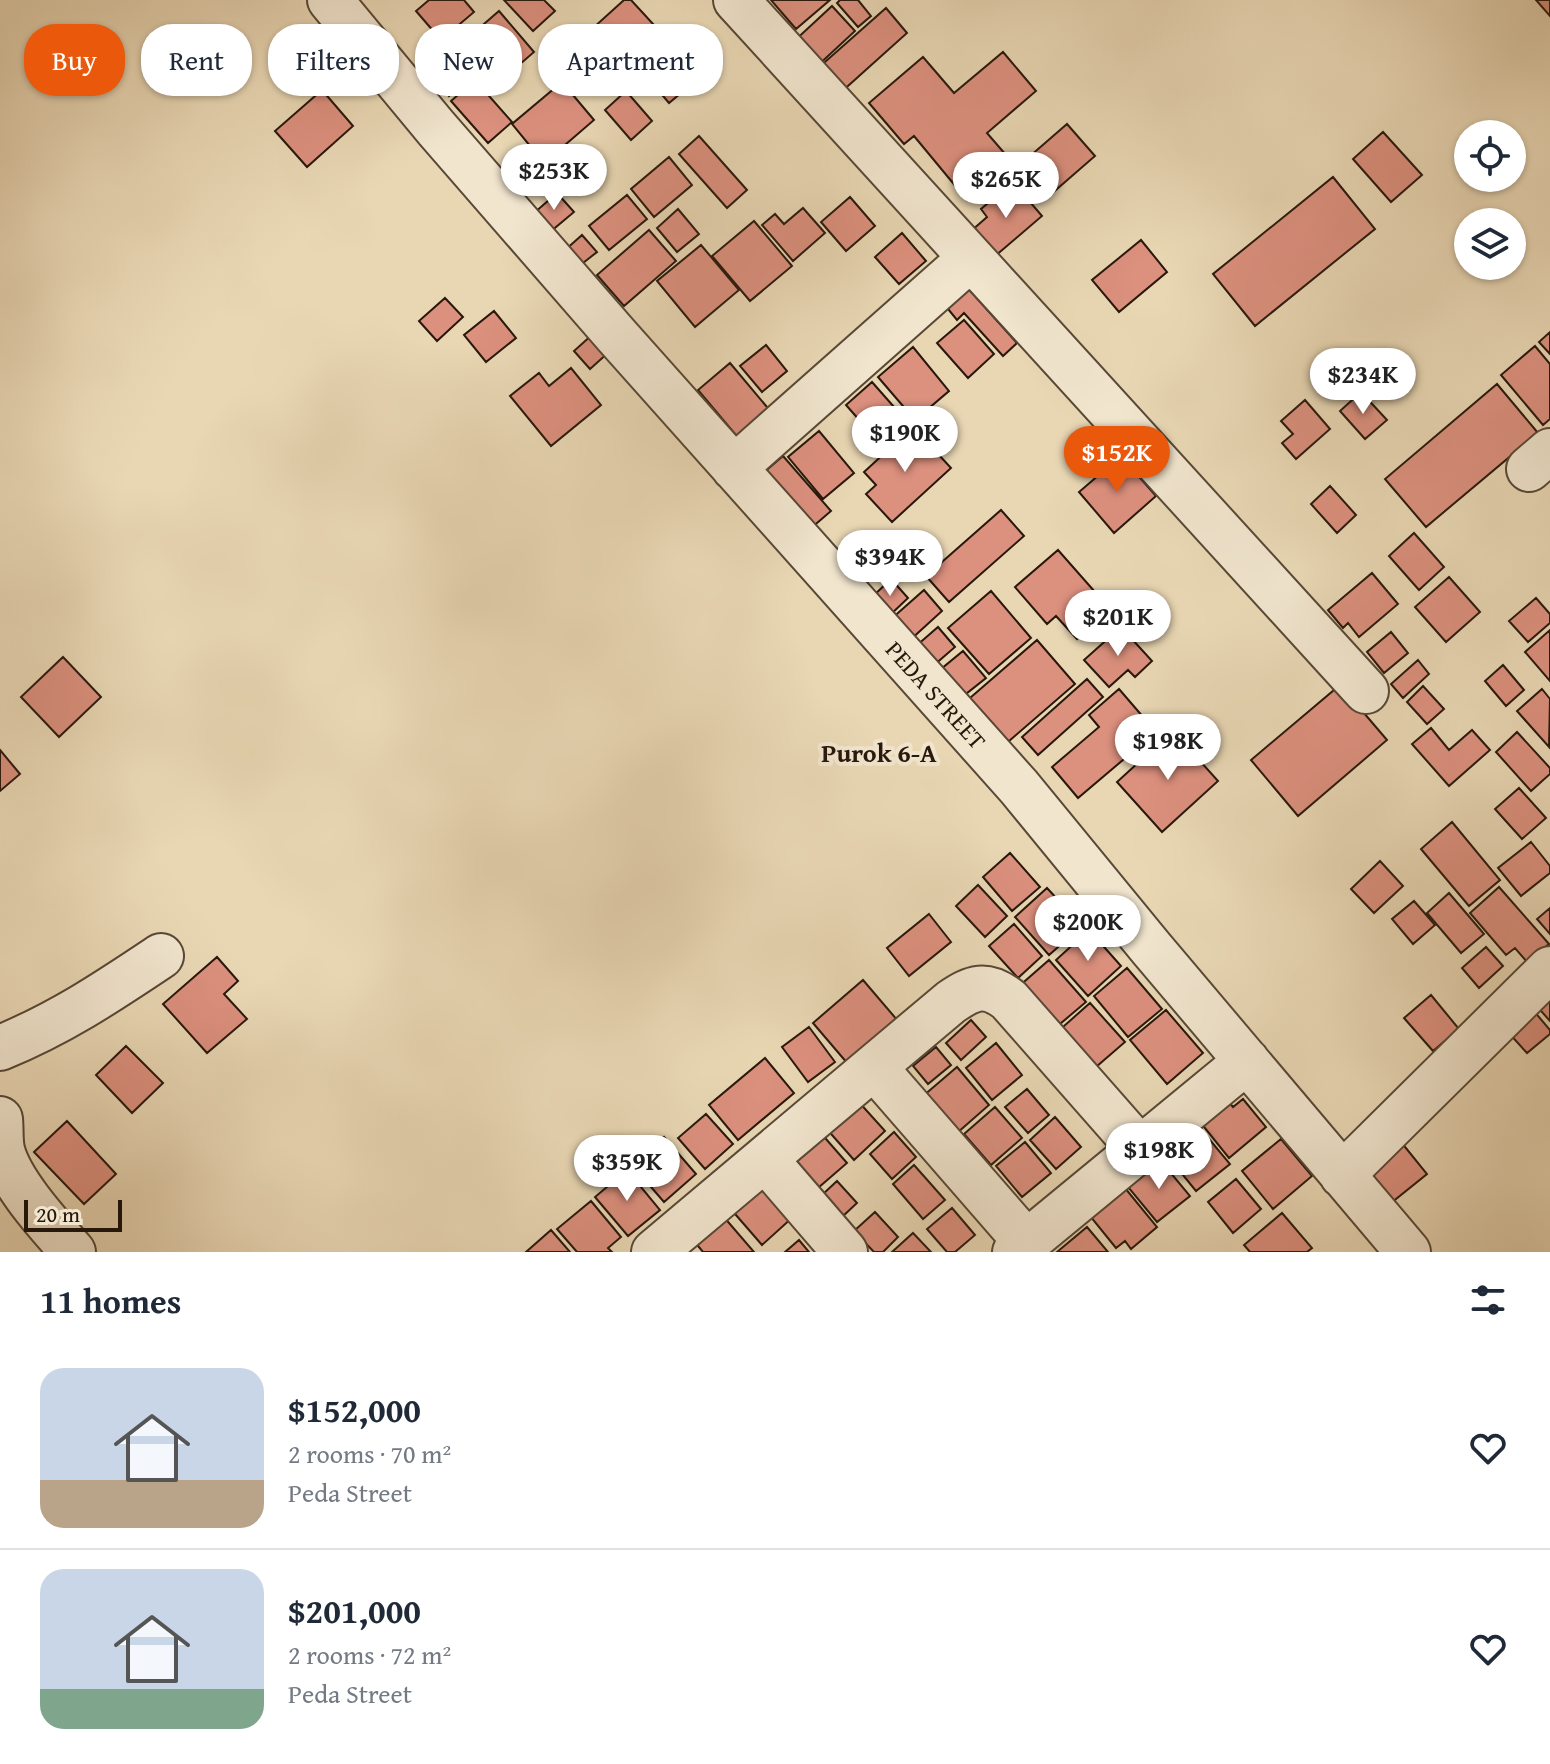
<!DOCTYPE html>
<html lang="en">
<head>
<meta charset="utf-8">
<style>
	:root { --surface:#fff; --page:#f2f2f3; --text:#1f2937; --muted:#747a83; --line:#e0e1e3; --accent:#ea580c }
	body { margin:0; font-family:"Gentium Book Plus",serif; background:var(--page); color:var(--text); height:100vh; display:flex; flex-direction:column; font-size:30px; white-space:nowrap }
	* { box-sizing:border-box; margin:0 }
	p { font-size:26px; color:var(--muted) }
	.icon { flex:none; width:44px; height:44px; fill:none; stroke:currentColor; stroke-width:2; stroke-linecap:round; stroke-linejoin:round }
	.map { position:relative; height:1252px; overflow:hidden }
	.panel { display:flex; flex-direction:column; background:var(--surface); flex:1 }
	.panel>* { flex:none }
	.hud { position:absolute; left:24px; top:24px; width:800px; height:72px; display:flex; gap:16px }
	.tools { position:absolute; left:1454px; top:120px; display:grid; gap:16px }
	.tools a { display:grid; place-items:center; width:72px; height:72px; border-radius:50%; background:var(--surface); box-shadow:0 2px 6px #0004; font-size:40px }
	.scale { position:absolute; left:24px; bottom:20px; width:98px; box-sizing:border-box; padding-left:8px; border:4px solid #28180c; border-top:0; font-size:22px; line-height:28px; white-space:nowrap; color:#28180c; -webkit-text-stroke:6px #f1e5ce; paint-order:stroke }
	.price { position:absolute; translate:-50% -68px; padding:0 18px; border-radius:28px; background:#fff; color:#222; font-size:26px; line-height:52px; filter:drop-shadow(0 2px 4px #0008) }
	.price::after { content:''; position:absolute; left:50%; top:48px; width:24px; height:18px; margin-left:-12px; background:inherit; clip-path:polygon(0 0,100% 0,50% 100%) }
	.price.selected { background:var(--accent); color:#fff }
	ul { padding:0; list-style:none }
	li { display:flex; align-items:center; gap:24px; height:200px; padding:0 40px }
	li+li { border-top:2px solid var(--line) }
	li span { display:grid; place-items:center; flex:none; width:224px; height:160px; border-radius:24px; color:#555 }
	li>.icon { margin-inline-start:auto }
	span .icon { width:96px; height:96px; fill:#fffc; stroke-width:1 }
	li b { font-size:34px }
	h2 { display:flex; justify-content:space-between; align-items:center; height:96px; padding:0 40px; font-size:34px }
	.chip { padding:0 28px; border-radius:32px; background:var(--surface); box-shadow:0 2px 6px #0004; font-size:28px; line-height:72px }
	.chip.selected { background:var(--accent); color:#fff }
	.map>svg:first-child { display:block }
	.building { fill:#dc907e; stroke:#28180c; stroke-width:2 }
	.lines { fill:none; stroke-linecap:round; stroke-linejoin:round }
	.minor-casing { stroke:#584836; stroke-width:48 }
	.minor { stroke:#f1e5ce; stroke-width:44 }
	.labels { text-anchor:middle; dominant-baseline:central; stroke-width:8; stroke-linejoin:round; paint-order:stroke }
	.street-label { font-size:24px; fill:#28180c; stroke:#f1e5ce }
	.neighbourhood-label { font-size:26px; font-weight:bold; fill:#28180c; stroke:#f1e5ce }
</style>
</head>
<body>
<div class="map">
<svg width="1550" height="1252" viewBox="0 0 1550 1252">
	<rect width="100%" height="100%" fill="#e9d7b4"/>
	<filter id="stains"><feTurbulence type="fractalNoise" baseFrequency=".0025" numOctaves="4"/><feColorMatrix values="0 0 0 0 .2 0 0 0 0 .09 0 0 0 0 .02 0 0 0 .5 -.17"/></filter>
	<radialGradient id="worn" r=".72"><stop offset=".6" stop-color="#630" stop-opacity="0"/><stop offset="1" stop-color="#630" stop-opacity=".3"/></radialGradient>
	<path class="building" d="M 429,0 L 464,0 L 474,12 L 441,40 L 416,11 Z
		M 504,0 L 544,0 L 555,11 L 533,31 Z
		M 624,0 L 631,0 L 665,37 L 630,69 L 593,28 Z
		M 771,0 L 830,0 L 796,29 Z
		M 840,0 L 858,0 L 871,16 L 858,27 L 837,3 Z
		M 1536,0 L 1550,0 L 1550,16 Z
		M 832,6 L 855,31 L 814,69 L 791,44 Z
		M 886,8 L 907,33 L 839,94 L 817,69 Z
		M 499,11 L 534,52 L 490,90 L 455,49 Z
		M 689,41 L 698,52 L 688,62 L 700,77 L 669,103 L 647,77 Z
		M 1003,52 L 1036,91 L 987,133 L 1012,162 L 967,200 L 914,136 L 904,144 L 869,103 L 923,57 L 954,93 Z
		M 447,54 L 469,78 L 449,96 L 427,71 Z
		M 475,80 L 512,122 L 488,143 L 451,101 Z
		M 562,82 L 594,120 L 544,163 L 512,124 Z
		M 322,90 L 353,126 L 307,167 L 275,131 Z
		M 626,91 L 652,121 L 631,140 L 605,110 Z
		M 1067,124 L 1095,156 L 1050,195 L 1022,163 Z
		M 1383,132 L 1422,175 L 1391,202 L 1353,159 Z
		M 699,136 L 747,190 L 727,208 L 679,154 Z
		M 669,157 L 692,185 L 654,217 L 631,189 Z
		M 1333,177 L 1375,229 L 1255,326 L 1213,274 Z
		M 1013,182 L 1042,216 L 994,257 L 971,231 L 987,217 L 981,209 Z
		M 557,193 L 574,212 L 550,232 L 534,213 Z
		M 627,195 L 647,219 L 609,250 L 589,226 Z
		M 850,197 L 875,226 L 846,251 L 821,222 Z
		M 803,208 L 825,233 L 793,261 L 762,225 L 775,214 L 784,224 Z
		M 678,209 L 699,234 L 677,252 L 657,228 Z
		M 754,221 L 792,266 L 750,301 L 712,256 Z
		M 649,230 L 676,261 L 624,306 L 597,275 Z
		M 902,233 L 926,261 L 899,284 L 875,257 Z
		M 582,235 L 597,252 L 578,267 L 564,251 Z
		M 1141,240 L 1167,272 L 1119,312 L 1092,280 Z
		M 701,245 L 739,290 L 695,327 L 657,281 Z
		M 965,285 L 1017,343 L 1003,356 L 964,313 L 957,320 L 944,304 Z
		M 445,298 L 463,317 L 437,341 L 419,321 Z
		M 494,311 L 516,338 L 486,362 L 464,335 Z
		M 964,320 L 994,354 L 968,378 L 937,343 Z
		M 1550,332 L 1550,354 L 1539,342 Z
		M 593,334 L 609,352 L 590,369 L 574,351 Z
		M 766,345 L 787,371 L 762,392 L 740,366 Z
		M 1535,346 L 1550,364 L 1550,419 L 1543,425 L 1501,375 Z
		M 913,347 L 949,391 L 915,420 L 878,377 Z
		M 730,363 L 772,413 L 740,440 L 698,390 Z
		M 571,368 L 601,405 L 551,446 L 510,396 L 539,373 L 549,386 Z
		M 872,382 L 909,424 L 883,447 L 846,405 Z
		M 1497,384 L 1538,433 L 1426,527 L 1385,479 Z
		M 1361,392 L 1387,420 L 1365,439 L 1340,411 Z
		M 1305,400 L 1330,429 L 1296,459 L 1282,443 L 1293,434 L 1281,421 Z
		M 913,427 L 951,468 L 892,522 L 866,494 L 876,485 L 864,472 Z
		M 819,431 L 854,473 L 823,499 L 788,457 Z
		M 783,456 L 831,511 L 810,529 L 762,474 Z
		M 1121,456 L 1156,496 L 1114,533 L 1079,492 Z
		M 1330,486 L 1356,515 L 1337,533 L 1311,504 Z
		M 1001,510 L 1024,536 L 949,602 L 926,576 Z
		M 1414,533 L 1444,567 L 1419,590 L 1389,556 Z
		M 1058,550 L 1110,609 L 1077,639 L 1056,616 L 1047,624 L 1015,587 Z
		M 1372,573 L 1398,604 L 1359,637 L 1348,623 L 1343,628 L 1328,610 Z
		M 1449,577 L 1480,612 L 1446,642 L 1415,607 Z
		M 891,579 L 908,598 L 888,617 L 871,598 Z
		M 924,590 L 942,611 L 909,641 L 890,620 Z
		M 991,591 L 1031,638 L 989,674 L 948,628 Z
		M 1536,598 L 1550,614 L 1550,623 L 1528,642 L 1509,621 Z
		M 938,627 L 955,647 L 933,666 L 916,646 Z
		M 1121,627 L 1152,661 L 1135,677 L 1128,670 L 1109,687 L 1084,660 Z
		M 1550,630 L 1550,681 L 1525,652 Z
		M 1391,632 L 1408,653 L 1384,673 L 1367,652 Z
		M 1037,640 L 1075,684 L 1001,748 L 963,704 Z
		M 963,651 L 986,678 L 957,701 L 935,674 Z
		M 63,657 L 101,697 L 59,737 L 21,697 Z
		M 1418,660 L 1429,674 L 1403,698 L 1391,684 Z
		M 1503,665 L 1524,690 L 1506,706 L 1485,681 Z
		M 1087,679 L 1103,697 L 1038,755 L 1022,737 Z
		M 1340,685 L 1387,740 L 1298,816 L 1251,760 Z
		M 1423,686 L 1444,709 L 1427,724 L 1407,702 Z
		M 1119,689 L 1156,732 L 1078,798 L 1052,767 L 1099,727 L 1089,715 Z
		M 1542,689 L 1550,699 L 1549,747 L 1517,711 Z
		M 1431,728 L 1449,750 L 1472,730 L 1490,750 L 1449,786 L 1412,744 Z
		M 1173,731 L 1218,781 L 1162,832 L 1117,782 Z
		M 1517,732 L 1550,768 L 1550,774 L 1531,791 L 1496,752 Z
		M 0,750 L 20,774 L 0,791 Z
		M 1519,788 L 1546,818 L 1522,839 L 1495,809 Z
		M 1452,822 L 1500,880 L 1469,906 L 1421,849 Z
		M 1531,842 L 1550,866 L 1550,873 L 1521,896 L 1498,868 Z
		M 1010,853 L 1040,887 L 1012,911 L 983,877 Z
		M 1380,861 L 1403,886 L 1374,913 L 1351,889 Z
		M 978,885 L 1007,916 L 985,937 L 956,906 Z
		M 1499,887 L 1549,944 L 1527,962 L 1515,948 L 1506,955 L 1470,913 Z
		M 1047,888 L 1082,926 L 1049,955 L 1015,917 Z
		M 1449,893 L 1484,934 L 1461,953 L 1427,913 Z
		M 1414,901 L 1435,925 L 1413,944 L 1392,919 Z
		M 1550,908 L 1550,934 L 1537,919 Z
		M 929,914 L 951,942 L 909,976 L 887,948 Z
		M 1014,924 L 1042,956 L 1018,978 L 989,946 Z
		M 1089,930 L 1121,966 L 1088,996 L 1056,960 Z
		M 1486,947 L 1503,966 L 1479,988 L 1462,968 Z
		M 217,957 L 238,981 L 224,994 L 247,1019 L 207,1053 L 163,1004 Z
		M 1049,960 L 1086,1002 L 1054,1029 L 1017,988 Z
		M 1127,968 L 1162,1009 L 1128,1037 L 1094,996 Z
		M 863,980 L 898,1021 L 848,1064 L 813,1023 Z
		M 1550,989 L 1550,1021 L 1534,1003 Z
		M 1431,995 L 1459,1029 L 1433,1051 L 1404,1018 Z
		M 1090,1003 L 1125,1042 L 1089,1073 L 1055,1034 Z
		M 1166,1010 L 1203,1053 L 1167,1084 L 1130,1040 Z
		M 1533,1010 L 1550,1030 L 1550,1034 L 1527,1053 L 1508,1032 Z
		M 971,1020 L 986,1037 L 961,1060 L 946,1043 Z
		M 809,1027 L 835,1062 L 808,1082 L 782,1047 Z
		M 996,1043 L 1022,1075 L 992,1100 L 966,1068 Z
		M 126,1046 L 163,1083 L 132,1113 L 96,1075 Z
		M 936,1047 L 951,1065 L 928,1084 L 913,1066 Z
		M 765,1058 L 794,1093 L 738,1140 L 709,1105 Z
		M 957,1067 L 989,1105 L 949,1140 L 916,1102 Z
		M 1027,1089 L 1049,1115 L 1028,1133 L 1005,1107 Z
		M 1223,1095 L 1233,1107 L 1243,1099 L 1266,1127 L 1229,1158 L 1196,1117 Z
		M 857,1100 L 885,1131 L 854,1160 L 825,1127 Z
		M 995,1107 L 1022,1138 L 991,1165 L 964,1134 Z
		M 706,1114 L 733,1144 L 705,1169 L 678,1138 Z
		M 1055,1117 L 1081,1147 L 1056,1169 L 1030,1140 Z
		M 67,1121 L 116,1174 L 84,1204 L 34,1152 Z
		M 1199,1127 L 1230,1164 L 1196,1191 L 1165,1153 Z
		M 819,1131 L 847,1163 L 811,1194 L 784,1162 Z
		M 894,1132 L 916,1157 L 892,1179 L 870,1154 Z
		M 664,1137 L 696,1174 L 664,1202 L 632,1165 Z
		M 1397,1137 L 1427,1174 L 1386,1207 L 1357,1170 Z
		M 1281,1139 L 1312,1176 L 1273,1209 L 1242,1171 Z
		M 1025,1142 L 1051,1173 L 1022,1197 L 996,1166 Z
		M 1160,1160 L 1190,1196 L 1157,1222 L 1128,1187 Z
		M 914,1165 L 945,1200 L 923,1219 L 893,1184 Z
		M 627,1170 L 660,1210 L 628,1236 L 595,1197 Z
		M 1236,1179 L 1261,1209 L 1233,1233 L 1208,1202 Z
		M 760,1180 L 793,1217 L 762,1245 L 729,1207 Z
		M 837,1181 L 857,1203 L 842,1217 L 822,1195 Z
		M 1125,1188 L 1157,1227 L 1131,1249 L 1125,1241 L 1116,1248 L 1090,1216 Z
		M 591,1201 L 621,1237 L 608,1248 L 612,1252 L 577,1252 L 557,1229 Z
		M 952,1208 L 975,1235 L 955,1252 L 947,1252 L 927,1229 Z
		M 875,1212 L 898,1237 L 883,1252 L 874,1252 L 854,1231 Z
		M 1282,1213 L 1312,1248 L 1307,1252 L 1250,1252 L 1244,1245 Z
		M 723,1216 L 754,1252 L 703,1252 L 694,1241 Z
		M 1087,1227 L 1108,1252 L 1057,1252 Z
		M 551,1230 L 570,1252 L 526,1252 Z
		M 913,1233 L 931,1252 L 892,1252 Z
		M 799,1240 L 809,1252 L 785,1252 Z"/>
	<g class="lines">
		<defs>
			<path id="minor" d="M 330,0 L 436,128 L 616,335 L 1019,787 L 1151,948 L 1408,1252
				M 736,0 L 1366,691
				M 734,468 L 971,258
				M 1529,469 L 1550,451
				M 0,1048 C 61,1023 107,992 161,956
				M 874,1067 L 1027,1243
				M 0,1119 C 1,1129 0,1140 2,1150 C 10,1183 51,1227 73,1252
				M 765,1159 L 845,1252
				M 1342,1175 L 1550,969
				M 654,1252 L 951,1002 C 973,987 986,982 1009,1000 L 1140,1149
				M 1015,1252 L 1247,1061"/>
		</defs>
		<use href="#minor" class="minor-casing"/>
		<use href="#minor" class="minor"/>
	</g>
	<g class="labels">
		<g class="street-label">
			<text transform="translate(936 695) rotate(48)">PEDA STREET</text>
		</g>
		<g class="neighbourhood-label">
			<text x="879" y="752">Purok 6-A</text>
		</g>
	</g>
	<rect width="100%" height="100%" filter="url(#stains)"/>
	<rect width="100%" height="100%" fill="url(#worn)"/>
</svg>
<div class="tools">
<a><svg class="icon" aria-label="locate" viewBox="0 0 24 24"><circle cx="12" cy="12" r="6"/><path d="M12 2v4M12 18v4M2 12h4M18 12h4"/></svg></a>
<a><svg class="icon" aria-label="layers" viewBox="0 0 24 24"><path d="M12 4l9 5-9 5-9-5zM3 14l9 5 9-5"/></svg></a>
</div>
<div class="scale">20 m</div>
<b class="price" style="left:554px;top:212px">$253K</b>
<b class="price" style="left:1006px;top:220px">$265K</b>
<b class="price" style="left:1363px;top:416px">$234K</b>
<b class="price" style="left:905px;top:474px">$190K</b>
<b class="price selected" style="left:1117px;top:494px">$152K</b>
<b class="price" style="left:890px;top:598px">$394K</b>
<b class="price" style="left:1118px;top:658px">$201K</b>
<b class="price" style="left:1168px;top:782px">$198K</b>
<b class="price" style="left:1088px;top:963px">$200K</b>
<b class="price" style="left:1159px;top:1191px">$198K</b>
<b class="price" style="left:627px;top:1203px">$359K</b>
<div class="hud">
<a class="chip selected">Buy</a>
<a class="chip">Rent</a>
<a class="chip">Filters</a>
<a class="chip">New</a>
<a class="chip">Apartment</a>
</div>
</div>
<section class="panel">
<h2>11 homes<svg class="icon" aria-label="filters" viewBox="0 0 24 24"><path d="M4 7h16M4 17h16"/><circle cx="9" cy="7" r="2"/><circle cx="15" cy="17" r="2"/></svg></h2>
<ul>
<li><span style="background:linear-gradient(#c9d6e8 70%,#b9a48a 0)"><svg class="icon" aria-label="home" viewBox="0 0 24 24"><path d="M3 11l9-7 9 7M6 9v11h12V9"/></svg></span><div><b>$152,000</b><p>2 rooms · 70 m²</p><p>Peda Street</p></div><svg class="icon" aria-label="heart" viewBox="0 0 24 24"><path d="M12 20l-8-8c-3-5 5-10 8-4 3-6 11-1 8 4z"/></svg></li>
<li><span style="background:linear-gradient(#c9d6e8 75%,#7fa58c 0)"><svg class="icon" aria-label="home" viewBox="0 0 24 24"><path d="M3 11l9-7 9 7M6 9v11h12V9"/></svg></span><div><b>$201,000</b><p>2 rooms · 72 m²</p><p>Peda Street</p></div><svg class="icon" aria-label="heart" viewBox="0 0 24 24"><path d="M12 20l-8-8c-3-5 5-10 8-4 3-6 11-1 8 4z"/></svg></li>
</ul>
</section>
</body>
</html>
